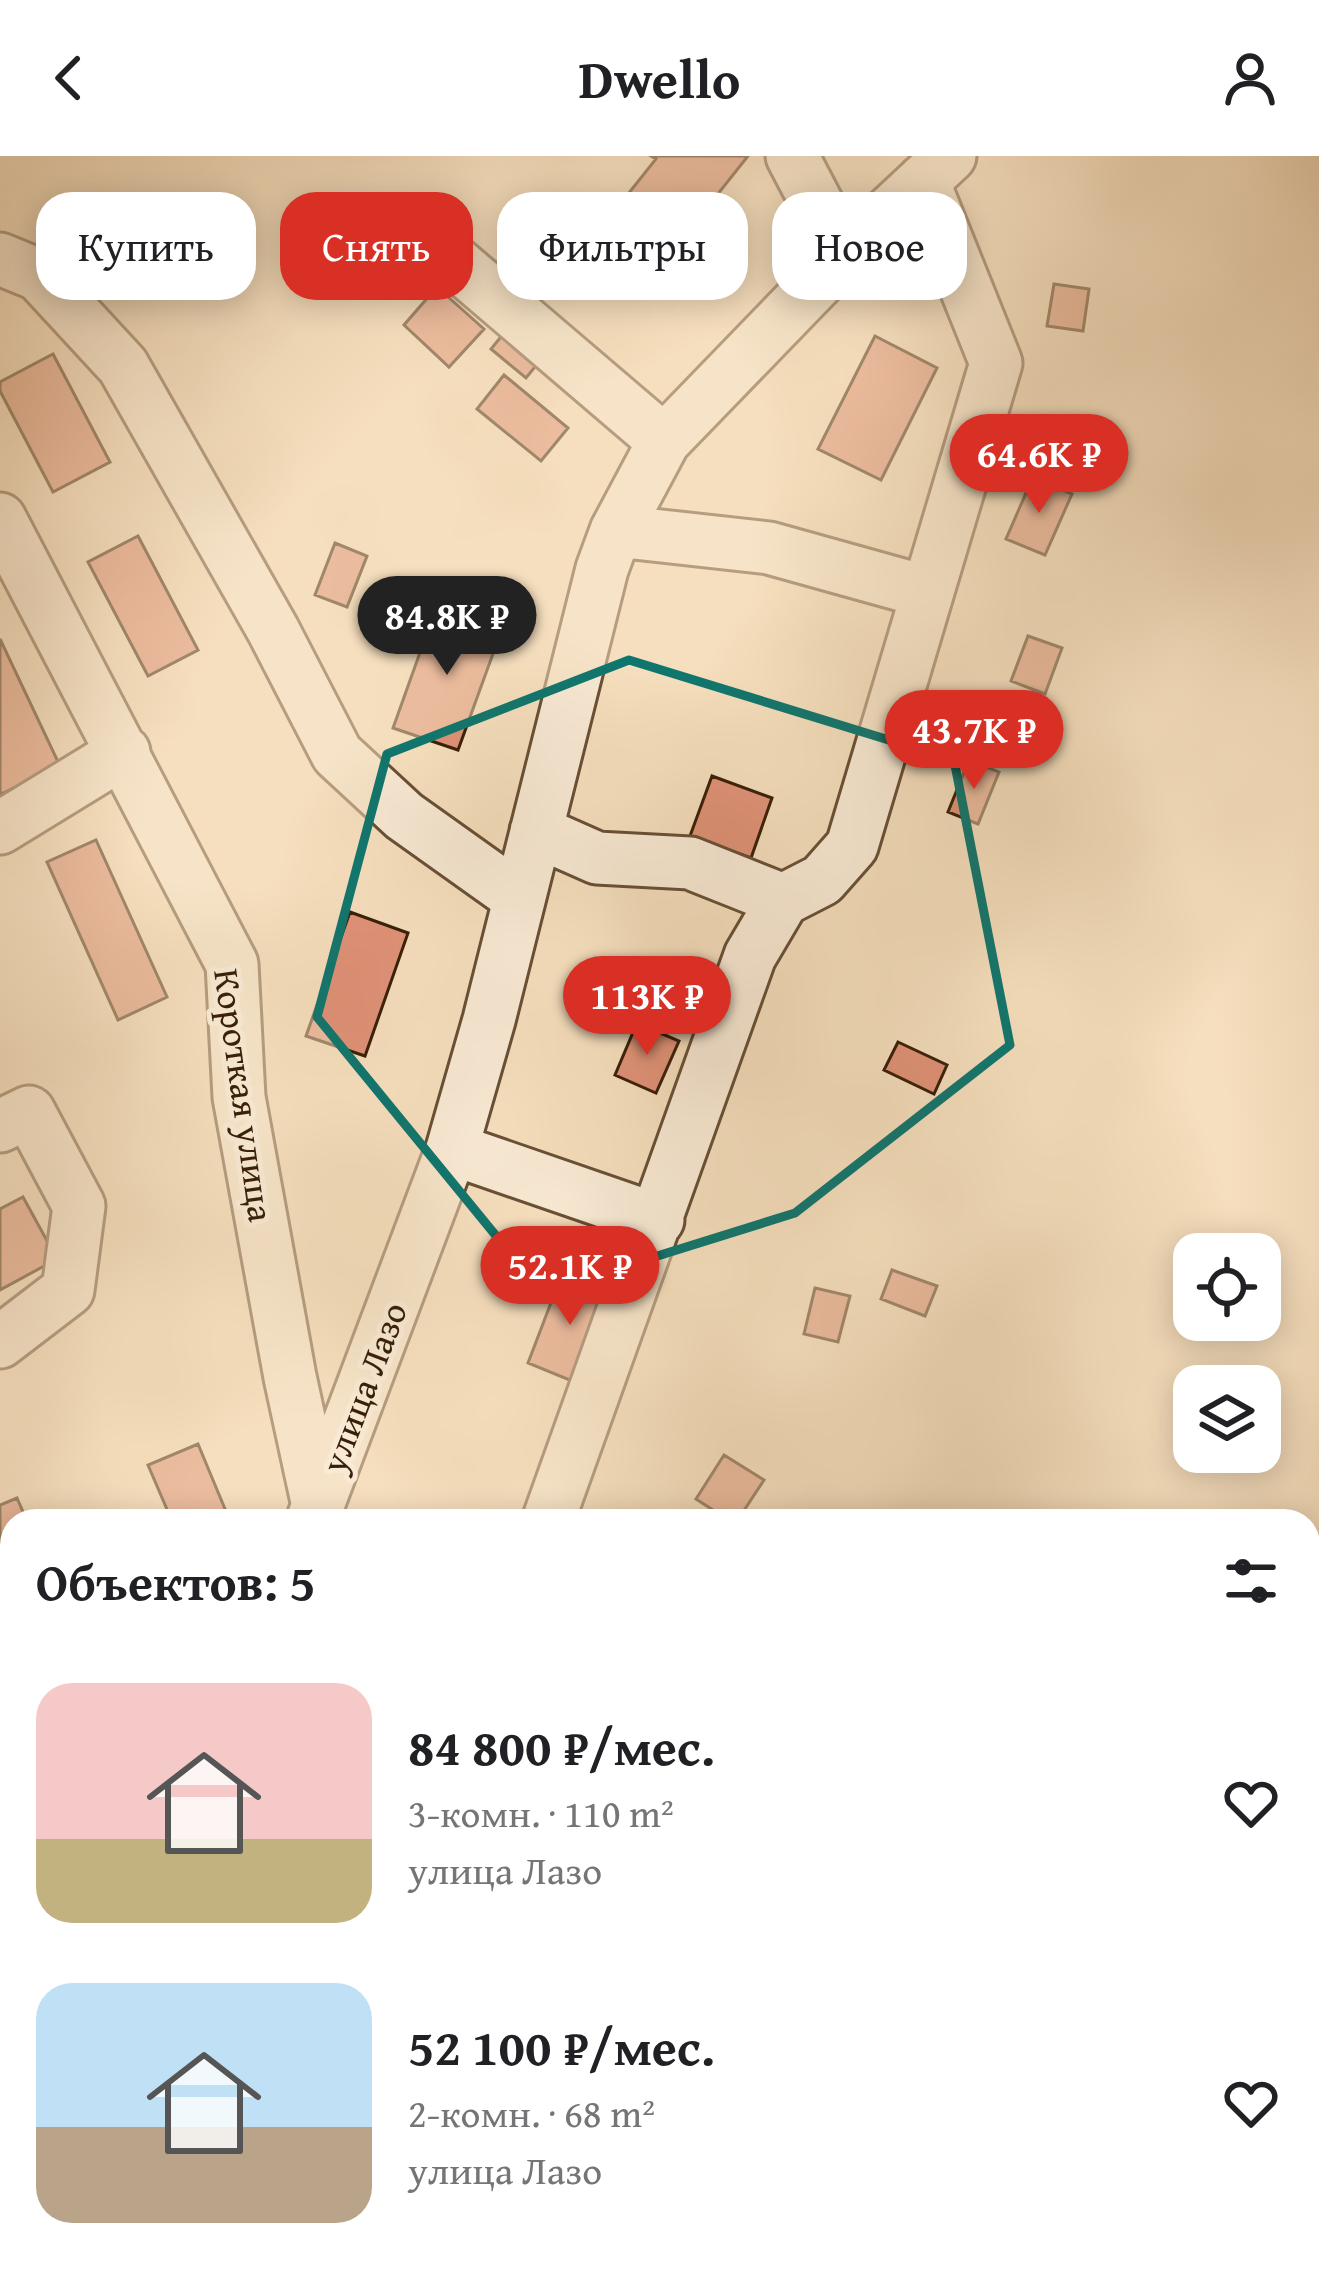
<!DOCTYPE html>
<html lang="ru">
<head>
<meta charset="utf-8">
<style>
	:root { --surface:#fff; --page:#f2f2f2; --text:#202124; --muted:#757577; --accent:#d93025 }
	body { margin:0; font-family:"Gentium Book Plus",serif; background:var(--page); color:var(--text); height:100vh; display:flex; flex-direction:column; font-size:45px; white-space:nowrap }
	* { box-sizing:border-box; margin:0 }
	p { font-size:39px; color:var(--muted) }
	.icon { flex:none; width:66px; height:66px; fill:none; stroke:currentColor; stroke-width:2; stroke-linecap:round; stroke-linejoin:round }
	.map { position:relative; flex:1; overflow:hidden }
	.drawer { position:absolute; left:0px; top:1353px; width:1320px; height:771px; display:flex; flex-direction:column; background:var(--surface); border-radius:36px 36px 0 0; box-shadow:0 6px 30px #0003 }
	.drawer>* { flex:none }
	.hud { position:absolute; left:36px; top:36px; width:1248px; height:108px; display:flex; gap:24px }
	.buttons { position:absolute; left:1173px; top:1077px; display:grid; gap:24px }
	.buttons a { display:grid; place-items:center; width:108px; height:108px; border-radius:24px; background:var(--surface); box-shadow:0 6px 30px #0003; font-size:60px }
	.price { position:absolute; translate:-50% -102px; padding:0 27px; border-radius:42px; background:var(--accent); color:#fff; font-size:39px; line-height:78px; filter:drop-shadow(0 3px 6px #0008) }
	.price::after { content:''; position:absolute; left:50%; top:72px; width:36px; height:27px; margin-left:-18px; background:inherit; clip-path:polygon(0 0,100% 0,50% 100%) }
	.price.active { background:#222; color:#fff }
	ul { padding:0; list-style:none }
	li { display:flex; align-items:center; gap:36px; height:300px; padding:0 36px }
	li span { display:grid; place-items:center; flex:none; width:336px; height:240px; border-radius:36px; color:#555 }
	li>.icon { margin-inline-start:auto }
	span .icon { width:144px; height:144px; fill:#fffc; stroke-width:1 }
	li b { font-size:51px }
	h2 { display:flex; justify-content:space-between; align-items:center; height:144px; padding:0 36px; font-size:51px }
	.pill { padding:0 42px; border-radius:36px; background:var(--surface); box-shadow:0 6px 30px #0003; font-size:42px; line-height:108px }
	.pill.active { background:var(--accent); color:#fff }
	header { display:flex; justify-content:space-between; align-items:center; height:156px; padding:0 36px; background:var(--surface); font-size:54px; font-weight:700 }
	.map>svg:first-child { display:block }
	.building { fill:#e09278; stroke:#381f07; stroke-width:3 }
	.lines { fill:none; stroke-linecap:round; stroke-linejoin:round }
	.minor-casing { stroke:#684f35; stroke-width:57 }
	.minor { stroke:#f9ead5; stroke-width:51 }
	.marked { fill:none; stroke:#0f766e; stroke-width:9; stroke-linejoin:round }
	.labels { text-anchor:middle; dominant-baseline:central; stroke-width:10; stroke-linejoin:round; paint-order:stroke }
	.street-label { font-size:36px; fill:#381f07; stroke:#f9ead5 }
</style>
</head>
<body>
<header><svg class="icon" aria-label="back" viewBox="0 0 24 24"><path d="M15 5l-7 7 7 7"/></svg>Dwello<svg class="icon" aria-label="person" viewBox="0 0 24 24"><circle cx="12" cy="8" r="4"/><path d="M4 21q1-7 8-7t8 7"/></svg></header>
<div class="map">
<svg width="1319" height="2123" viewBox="0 0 1319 2123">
	<rect width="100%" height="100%" fill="#f6dfbe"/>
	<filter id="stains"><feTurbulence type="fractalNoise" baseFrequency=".00167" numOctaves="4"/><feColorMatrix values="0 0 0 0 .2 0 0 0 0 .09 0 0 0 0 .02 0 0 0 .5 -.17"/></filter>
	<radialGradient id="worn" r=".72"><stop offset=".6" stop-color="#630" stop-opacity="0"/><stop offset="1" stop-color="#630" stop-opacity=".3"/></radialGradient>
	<path class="building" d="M 651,0 L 748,0 L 636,141 L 540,65 L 561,39 L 601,72 L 656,3 Z
		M 1054,128 L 1089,133 L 1083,175 L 1047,170 Z
		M 437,131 L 484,173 L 449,211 L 404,169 Z
		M 504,177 L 539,206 L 526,222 L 491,193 Z
		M 875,180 L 937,212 L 881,324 L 818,293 Z
		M 53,198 L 110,306 L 53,336 L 0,235 L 0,226 Z
		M 504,219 L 568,272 L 541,305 L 477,253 Z
		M 1033,321 L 1072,338 L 1045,399 L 1006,383 Z
		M 138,380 L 198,494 L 148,520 L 88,406 Z
		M 335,387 L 367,400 L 347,451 L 315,439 Z
		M 437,449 L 502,473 L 458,594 L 393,572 Z
		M 1028,480 L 1062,492 L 1045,538 L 1011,525 Z
		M 0,483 L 60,610 L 1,638 L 0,635 Z
		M 969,604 L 999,616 L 978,668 L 948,656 Z
		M 712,620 L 772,642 L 751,702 L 690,680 Z
		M 96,684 L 167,841 L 118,864 L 47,706 Z
		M 350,756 L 408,777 L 365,900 L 306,880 Z
		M 637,867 L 679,885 L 656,937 L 615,919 Z
		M 898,886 L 947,909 L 934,938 L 884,914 Z
		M 23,1041 L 57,1103 L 0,1134 L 0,1053 Z
		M 892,1114 L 937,1130 L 925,1160 L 881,1143 Z
		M 562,1118 L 612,1137 L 577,1227 L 528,1207 Z
		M 815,1132 L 850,1140 L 838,1186 L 804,1178 Z
		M 198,1288 L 230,1365 L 172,1365 L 148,1309 Z
		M 724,1299 L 764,1324 L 737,1365 L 730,1365 L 696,1343 Z
		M 17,1342 L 27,1365 L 12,1365 L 12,1481 L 0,1454 L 0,1349 Z
		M 175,2112 L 219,2112 L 223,2123 L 169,2123 L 166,2116 Z"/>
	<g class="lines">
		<defs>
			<path id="minor" d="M 792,0 L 844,99
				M 423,79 L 664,285
				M 0,103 L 39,119 L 123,210 L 273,474 L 337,598 L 404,660 L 519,742
				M 0,363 L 232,808 L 239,941 L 290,1221 L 318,1350
				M 616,375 L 769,392 L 927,436
				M 0,672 L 124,596
				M 536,675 L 597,702 L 690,707 L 783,744
				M 0,970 L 29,956 L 79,1050 L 68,1134 L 0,1186
				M 452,993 L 658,1064
				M 312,1365 L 452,993 L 489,864 L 602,413 L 616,375 L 664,285 L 844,99 L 950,0
				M 548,1365 L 750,800 L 783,744 L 822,724 L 852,690 L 996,207 L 923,25
				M 0,1645 L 12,1637
				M 1308,1647 L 1319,1648
				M 0,1862 L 12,1888
				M 114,2112 L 119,2123
				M 685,2112 L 691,2123
				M 312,2123 L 322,2112
				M 861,2123 L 901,2112"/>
		</defs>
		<use href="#minor" class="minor-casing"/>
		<use href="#minor" class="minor"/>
	</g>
	<path d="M0 0H1319V2123H0ZM 629,504 L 954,604 L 1010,889 L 795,1057 L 542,1136 L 317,861 L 387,598 Z" fill="#f6dfbe" fill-opacity=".55" fill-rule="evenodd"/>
	<path class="marked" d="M 629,504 L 954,604 L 1010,889 L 795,1057 L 542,1136 L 317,861 L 387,598 Z"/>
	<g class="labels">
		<g class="street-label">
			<text transform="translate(245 939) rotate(82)">Короткая улица</text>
			<text transform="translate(363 1231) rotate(-69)">улица Лазо</text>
		</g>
	</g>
	<rect width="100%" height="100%" filter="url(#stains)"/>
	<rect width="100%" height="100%" fill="url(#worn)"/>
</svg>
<div class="buttons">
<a><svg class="icon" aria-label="locate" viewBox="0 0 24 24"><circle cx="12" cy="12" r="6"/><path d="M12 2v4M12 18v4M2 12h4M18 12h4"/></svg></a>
<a><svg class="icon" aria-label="layers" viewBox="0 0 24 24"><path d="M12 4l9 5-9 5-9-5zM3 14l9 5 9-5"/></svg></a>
</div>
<b class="price" style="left:1039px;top:360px">64.6K ₽</b>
<b class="price active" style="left:447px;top:522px">84.8K ₽</b>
<b class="price" style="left:974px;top:636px">43.7K ₽</b>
<b class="price" style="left:647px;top:902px">113K ₽</b>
<b class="price" style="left:570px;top:1172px">52.1K ₽</b>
<div class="hud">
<a class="pill">Купить</a>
<a class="pill active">Снять</a>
<a class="pill">Фильтры</a>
<a class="pill">Новое</a>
</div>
<section class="drawer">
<h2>Объектов: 5<svg class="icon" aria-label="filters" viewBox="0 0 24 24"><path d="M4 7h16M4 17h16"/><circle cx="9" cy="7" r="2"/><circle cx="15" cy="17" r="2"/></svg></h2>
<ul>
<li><span style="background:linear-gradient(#f6c9c9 65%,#c2b280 0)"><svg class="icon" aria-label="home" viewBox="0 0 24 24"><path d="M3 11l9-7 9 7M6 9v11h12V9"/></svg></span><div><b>84 800 ₽/мес.</b><p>3-комн. · 110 m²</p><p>улица Лазо</p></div><svg class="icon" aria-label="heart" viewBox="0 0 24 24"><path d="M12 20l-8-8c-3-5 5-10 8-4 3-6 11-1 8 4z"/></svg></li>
<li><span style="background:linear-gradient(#bfe0f5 60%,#b9a48a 0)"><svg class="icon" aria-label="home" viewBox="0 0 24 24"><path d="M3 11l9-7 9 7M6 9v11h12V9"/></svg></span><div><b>52 100 ₽/мес.</b><p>2-комн. · 68 m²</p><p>улица Лазо</p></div><svg class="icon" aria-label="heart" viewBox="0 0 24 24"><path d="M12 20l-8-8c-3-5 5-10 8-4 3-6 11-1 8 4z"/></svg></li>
</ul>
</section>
</div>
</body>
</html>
